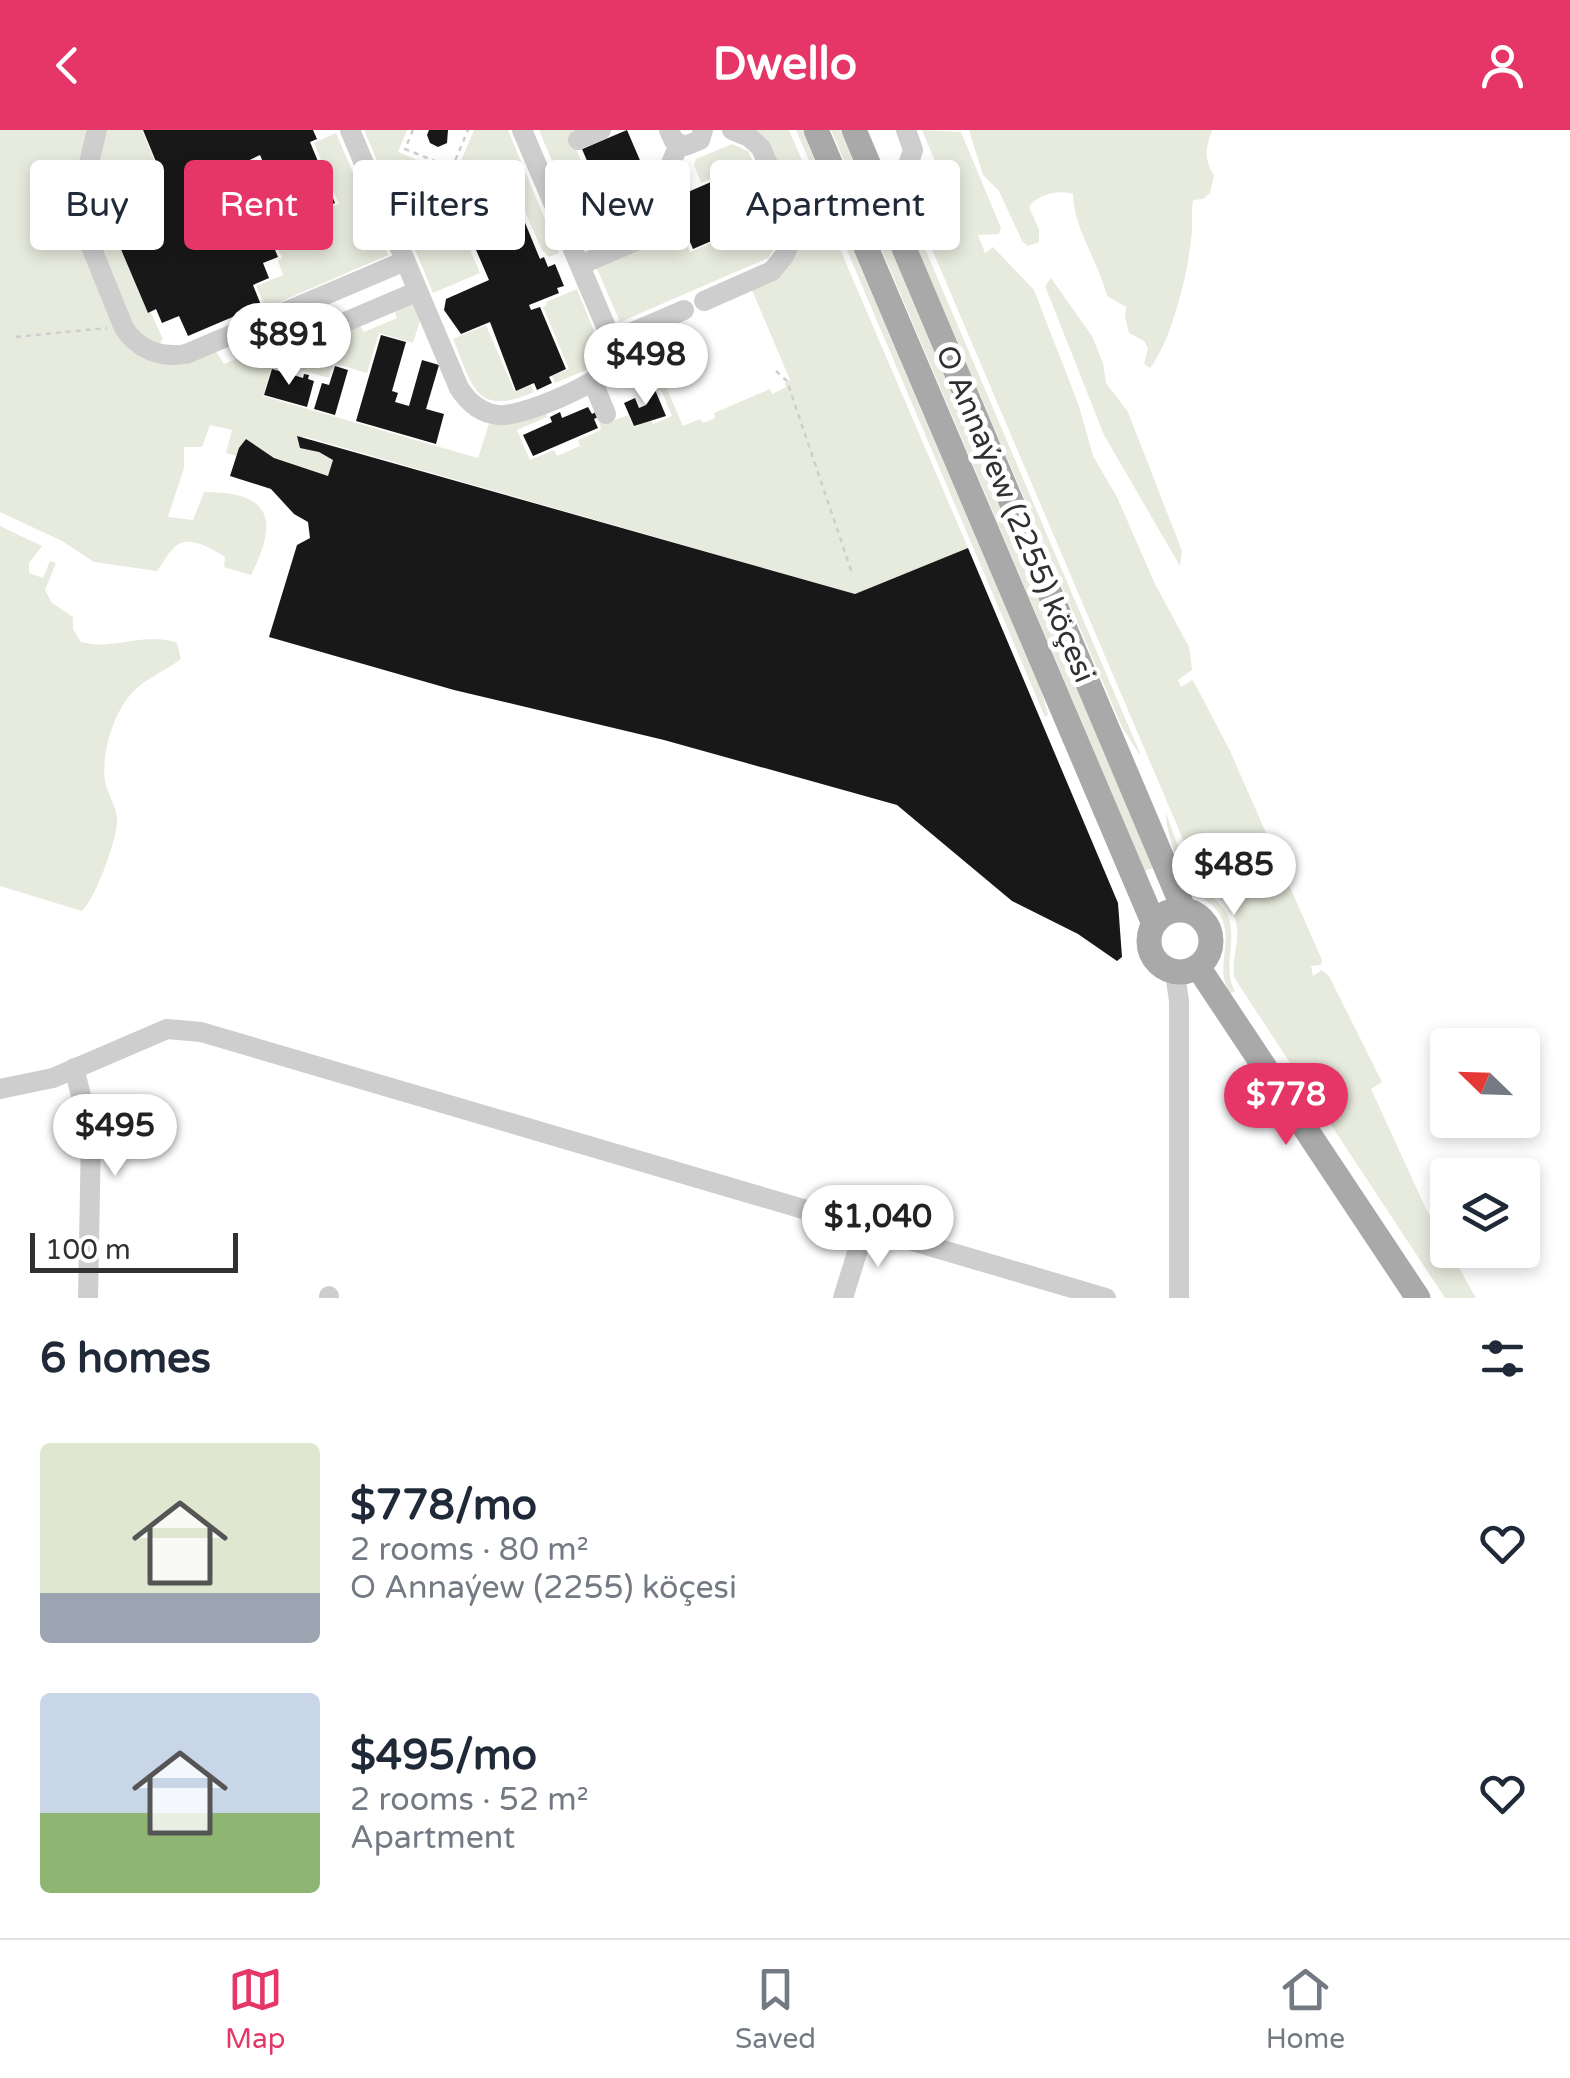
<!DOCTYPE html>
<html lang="en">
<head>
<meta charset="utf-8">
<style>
	:root { --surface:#fff; --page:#f6f6f7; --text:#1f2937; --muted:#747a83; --line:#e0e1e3; --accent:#e53667 }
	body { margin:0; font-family:"Varela Round",sans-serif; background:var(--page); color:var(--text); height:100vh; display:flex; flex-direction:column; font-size:38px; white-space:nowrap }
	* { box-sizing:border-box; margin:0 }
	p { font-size:32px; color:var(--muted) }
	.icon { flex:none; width:55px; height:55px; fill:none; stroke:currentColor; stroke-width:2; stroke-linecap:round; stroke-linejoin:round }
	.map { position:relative; height:1168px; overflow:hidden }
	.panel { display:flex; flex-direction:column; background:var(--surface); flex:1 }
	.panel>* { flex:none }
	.hud { position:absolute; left:30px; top:30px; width:1000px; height:90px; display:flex; gap:20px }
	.needle { width:65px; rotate:293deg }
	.tools { position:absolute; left:1430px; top:898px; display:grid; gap:20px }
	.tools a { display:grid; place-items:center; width:110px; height:110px; border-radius:10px; background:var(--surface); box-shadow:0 5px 15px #0003; font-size:50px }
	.scale { position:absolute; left:30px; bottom:25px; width:208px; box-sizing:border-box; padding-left:10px; border:5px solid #313131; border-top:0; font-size:28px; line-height:35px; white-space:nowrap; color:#313131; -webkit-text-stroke:8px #fff; paint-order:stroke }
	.price { position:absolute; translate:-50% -85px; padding:0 22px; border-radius:35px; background:#fff; color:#222; font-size:32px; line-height:65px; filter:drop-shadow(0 2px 5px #0008) }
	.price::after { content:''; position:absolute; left:50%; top:60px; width:30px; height:22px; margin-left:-15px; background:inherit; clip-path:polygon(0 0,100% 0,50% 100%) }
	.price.current { background:var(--accent); color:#fff }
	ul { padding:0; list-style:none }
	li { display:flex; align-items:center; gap:30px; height:250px; padding:0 40px }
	li span { display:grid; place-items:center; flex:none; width:280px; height:200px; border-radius:10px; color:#555 }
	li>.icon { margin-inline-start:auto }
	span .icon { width:120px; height:120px; fill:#fffc; stroke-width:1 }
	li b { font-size:42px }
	h2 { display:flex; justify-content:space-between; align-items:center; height:120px; padding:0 40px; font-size:42px }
	.chip { padding:0 35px; border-radius:10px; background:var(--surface); box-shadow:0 5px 15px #0003; font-size:35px; line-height:90px }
	.chip.current { background:var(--accent); color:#fff }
	header { display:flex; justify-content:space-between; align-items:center; height:130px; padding:0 40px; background:var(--accent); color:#fff; font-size:45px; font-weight:800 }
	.tab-bar { display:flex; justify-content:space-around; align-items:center; height:140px; border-top:2px solid var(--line); background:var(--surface); font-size:28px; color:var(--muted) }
	.tab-bar a { display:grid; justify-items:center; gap:5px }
	.tab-bar .current { color:var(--accent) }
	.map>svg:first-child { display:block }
	.green { fill:#e7ebdd }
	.building { fill:#181818 }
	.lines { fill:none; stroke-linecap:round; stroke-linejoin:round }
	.path { stroke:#cecece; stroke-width:2.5; stroke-dasharray:5 5; stroke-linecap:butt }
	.minor { stroke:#cecece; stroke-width:20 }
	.major { stroke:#a9a9a9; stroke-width:25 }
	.labels { text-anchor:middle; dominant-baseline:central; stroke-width:10; stroke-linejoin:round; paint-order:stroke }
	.street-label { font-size:30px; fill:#313131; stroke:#fff }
</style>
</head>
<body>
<header><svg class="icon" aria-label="back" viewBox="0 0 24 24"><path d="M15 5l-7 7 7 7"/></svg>Dwello<svg class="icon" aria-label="person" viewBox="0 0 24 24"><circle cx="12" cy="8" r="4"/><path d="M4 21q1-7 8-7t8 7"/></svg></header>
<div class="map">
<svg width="1570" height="1168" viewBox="0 0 1570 1168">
	<rect width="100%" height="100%" fill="#fff"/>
	<path class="green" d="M 0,0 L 90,0 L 72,61 L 126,214 L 215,220 L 224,234 L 256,221 L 253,204 L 276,194 L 282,196 L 297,230 L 344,211 L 341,202 L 359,194 L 364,202 L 397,188 L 394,179 L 413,172 L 420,190 L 413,213 L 379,203 L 367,243 L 333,233 L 329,248 L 273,232 L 263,266 L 478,328 L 489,294 L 501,295 L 544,280 L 547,287 L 517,300 L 530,330 L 554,320 L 557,326 L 580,316 L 578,310 L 601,300 L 599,292 L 602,290 L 605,294 L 628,285 L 634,297 L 651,290 L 653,294 L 672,286 L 639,209 L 644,206 L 683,296 L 700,289 L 703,293 L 715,288 L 714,283 L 770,259 L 772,264 L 786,257 L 785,253 L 790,250 L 752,160 L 796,120 L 752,0 L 789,0 L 968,418 L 855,464 L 306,307 L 297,307 L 333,330 L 328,346 L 274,328 L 246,310 L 237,326 L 226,323 L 232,300 L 210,295 L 202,317 L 184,317 L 184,338 L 168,387 L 193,390 L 204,362 C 270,362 280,388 251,445 L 224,437 L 225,427 C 210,418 186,402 172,420 C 166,426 163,434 157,441 L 94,432 L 62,411 L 0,382 Z
		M 103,0 L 142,0 L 163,51 L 135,63 L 132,57 L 116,64 L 118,70 L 103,77 L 148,183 L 151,183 L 163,209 L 159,214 L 138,206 L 84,85 Z
		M 364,0 L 407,0 L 398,22 L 455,45 L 474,0 L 508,0 L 559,123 L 549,127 L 542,120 L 509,46 L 485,56 L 480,45 L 398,80 Z
		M 539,0 L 585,0 L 571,7 L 612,104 L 623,101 L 626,109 L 591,124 Z
		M 796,0 L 802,0 L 1042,563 L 1048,585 L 1045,587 Z
		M 831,0 L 840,0 L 1153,738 L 1145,741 Z
		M 922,0 L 961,2 L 1001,98 L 999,104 L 978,105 L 985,123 L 993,117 L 1034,160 L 1079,276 L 1093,326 L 1117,367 L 1155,454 L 1189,517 L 1192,540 L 1178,550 L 1181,557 L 1192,550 L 1194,552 L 1230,621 L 1322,830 L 1321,835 L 1311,836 L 1313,846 L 1322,840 L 1329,846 L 1382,952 L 1371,959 L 1427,1081 L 1476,1168 L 1445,1168 L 1235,849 C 1230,830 1241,811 1236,792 C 1230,768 1207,760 1196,740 L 906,58 L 940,43 Z
		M 969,0 L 1212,0 C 1206,19 1203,27 1214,45 L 1210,63 L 1203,69 L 1193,70 C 1191,83 1193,96 1191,109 C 1188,144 1171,212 1150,238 L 1144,234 L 1148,218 L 1144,211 L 1129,203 L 1125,187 L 1126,177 L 1107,166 C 1098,130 1074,100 1073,64 C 1059,59 1036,65 1029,77 L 1039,99 L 1039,112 L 1028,116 L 1022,111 L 999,61 L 983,45 Z
		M 336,3 L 388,125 L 266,178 L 256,156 L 283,145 L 278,131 L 282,128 L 246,42 L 260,36 L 287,96 L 339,74 L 314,13 Z
		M 732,14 L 748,21 L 760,47 L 756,49 L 749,33 L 701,53 L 694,35 L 696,29 Z
		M 900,60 L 1140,623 L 1139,624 L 1122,597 L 894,63 Z
		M 768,67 C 778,90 784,106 768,128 L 620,192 L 595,134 L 669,103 L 673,112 L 683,108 L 690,122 L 772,87 L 766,72 Z
		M 449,71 L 480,143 L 433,163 L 403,91 Z
		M 1051,148 L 1092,206 L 1103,233 L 1106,253 L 1128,282 L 1182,421 L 1180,436 L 1104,305 L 1045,156 Z
		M 577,159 L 604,226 L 600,234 L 555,253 L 552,246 L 569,239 L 543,177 L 547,175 L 546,172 Z
		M 486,195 L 515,262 L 531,255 L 534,262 C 475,288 473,256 453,209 Z
		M 0,396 L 42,416 L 29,433 L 29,443 L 43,448 L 50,431 L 56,433 L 45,460 L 52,473 L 73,487 L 73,499 L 81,512 C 114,521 146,501 177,513 L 181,529 C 164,542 145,548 131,564 C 113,584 101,625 105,651 C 107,664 116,675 117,688 C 119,706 95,770 82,781 L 0,756 Z
		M 1166,683 C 1175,706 1183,737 1199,756 C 1208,766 1221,771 1227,784 C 1239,810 1221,836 1235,861 L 1230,864 C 1214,836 1233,816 1222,789 C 1217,776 1204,771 1195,761 C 1180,743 1166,705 1166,683 Z"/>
	<path class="building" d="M 143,0 L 313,0 L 317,9 L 310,12 L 335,73 L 318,80 L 315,72 L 303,78 L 306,85 L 289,93 L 260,25 L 239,35 L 278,127 L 263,133 L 269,148 L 253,155 L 261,175 L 188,206 L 179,186 L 162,193 L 156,179 L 148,183 L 103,77 L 119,71 L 116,65 L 132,58 L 135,64 L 164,51 Z
		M 429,0 L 448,0 L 447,13 L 438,17 L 430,13 L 427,5 Z
		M 627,0 L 648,49 L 657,49 L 658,46 L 675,53 L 674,56 L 681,65 L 748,36 L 769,86 L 693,119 L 687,105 L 674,110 L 667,94 L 639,106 L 633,92 L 616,99 L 582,19 Z
		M 507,49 L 540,129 L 544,127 L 548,137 L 555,134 L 564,156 L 557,158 L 559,163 L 529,175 L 531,180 L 540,177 L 566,239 L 549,247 L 552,253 L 537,260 L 534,253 L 516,261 L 490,192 L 461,204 L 444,180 L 446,169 L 489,150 L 455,71 L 476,62 L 478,69 L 490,64 L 487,58 Z
		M 381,205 L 406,212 L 392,261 L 398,263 L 395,272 L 409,276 L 422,230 L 439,235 L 426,279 L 444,284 L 436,314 L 356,291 Z
		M 335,236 L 348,240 L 335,285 L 314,279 L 322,253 L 329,255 Z
		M 272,239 L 285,243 L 286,239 L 291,240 L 290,244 L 303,248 L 304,244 L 309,245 L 308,249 L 314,251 L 307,277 L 264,265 Z
		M 653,255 L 666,286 L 634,296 L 624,273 L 635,268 L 639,278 L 646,275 L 640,260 Z
		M 588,277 L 592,284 L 596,282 L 598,287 L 594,289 L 598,298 L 533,326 L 523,305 L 552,292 L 550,287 L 560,282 L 562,288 Z
		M 297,306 L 855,464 L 968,418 L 1118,773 L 1122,827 L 1117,831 L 1078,804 L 1012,771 L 897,675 L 664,610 L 454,560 L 269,507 L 297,415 L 310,408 L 308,392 L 294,384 L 271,359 L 230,346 L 239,318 L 246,309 L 274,328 L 328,346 L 333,330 L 319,322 L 300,318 Z"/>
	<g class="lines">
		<path class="path" d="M 413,0 L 405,19 L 452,38 L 468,0
			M 16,207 L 107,198
			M 776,241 L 787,251 L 852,443"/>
		<path class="minor" d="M 97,0 L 77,82 L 124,198 C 138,220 161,228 186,224 L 405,131
			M 350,0 L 459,258 C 468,272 480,283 498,285 C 520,288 602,253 614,234 L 612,211 L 522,0
			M 669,0 L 674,11 L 685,16 L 700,10 L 703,0
			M 578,10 L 601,0
			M 667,42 L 679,15
			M 905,44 L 913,20 L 906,0
			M 388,91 L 465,58
			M 580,135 L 666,98
			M 704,171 L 772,141 L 784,126 L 791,110 L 789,83 L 761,18 L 749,7 L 732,0
			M 283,183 L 296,213 L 418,161
			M 612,211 L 684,180
			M 593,252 L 606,284
			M 1175,843 L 1179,871 L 1179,1168
			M 74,938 L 91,1005 L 88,1168
			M 0,959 L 53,948 L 167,899 L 201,902 L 1106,1168
			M 329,1168 L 329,1166
			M 843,1168 L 865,1097"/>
		<path class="major" d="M 816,0 L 1154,794
			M 854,0 L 1184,780
			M1149 811a31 31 0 1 1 62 0a31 31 0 1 1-62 0Z
			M 1198,837 L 1418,1168"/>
	</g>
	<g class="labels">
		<g class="street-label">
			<text transform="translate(1015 384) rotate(67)">O Annaýew (2255) köçesi</text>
		</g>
	</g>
</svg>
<div class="tools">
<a><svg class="needle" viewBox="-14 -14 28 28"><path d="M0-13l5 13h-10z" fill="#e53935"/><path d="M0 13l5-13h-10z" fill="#747a83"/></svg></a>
<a><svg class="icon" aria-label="layers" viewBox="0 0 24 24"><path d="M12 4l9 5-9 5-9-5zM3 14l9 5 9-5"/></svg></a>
</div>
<div class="scale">100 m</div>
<b class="price" style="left:289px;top:258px">$891</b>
<b class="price" style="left:646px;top:278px">$498</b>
<b class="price" style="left:1234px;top:788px">$485</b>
<b class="price current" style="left:1286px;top:1018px">$778</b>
<b class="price" style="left:115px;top:1049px">$495</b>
<b class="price" style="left:878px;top:1140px">$1,040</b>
<div class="hud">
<a class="chip">Buy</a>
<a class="chip current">Rent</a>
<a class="chip">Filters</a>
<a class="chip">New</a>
<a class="chip">Apartment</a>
</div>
</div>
<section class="panel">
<h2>6 homes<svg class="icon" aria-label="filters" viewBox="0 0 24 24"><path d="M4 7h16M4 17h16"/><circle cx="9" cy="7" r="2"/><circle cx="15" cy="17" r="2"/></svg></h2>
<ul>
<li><span style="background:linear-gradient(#dfe7d0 75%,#9aa5b1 0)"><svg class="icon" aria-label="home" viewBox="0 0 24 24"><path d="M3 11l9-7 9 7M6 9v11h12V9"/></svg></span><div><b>$778/mo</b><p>2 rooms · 80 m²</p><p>O Annaýew (2255) köçesi</p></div><svg class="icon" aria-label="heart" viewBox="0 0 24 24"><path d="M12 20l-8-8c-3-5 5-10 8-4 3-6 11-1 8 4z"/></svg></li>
<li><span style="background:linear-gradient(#c9d6e8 60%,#8fb573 0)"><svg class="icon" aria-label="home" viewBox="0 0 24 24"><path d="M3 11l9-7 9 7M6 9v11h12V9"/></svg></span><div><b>$495/mo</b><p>2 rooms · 52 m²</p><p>Apartment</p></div><svg class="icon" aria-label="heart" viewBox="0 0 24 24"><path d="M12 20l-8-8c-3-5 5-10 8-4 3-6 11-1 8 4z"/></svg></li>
</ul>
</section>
<nav class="tab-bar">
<a class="current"><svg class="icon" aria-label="map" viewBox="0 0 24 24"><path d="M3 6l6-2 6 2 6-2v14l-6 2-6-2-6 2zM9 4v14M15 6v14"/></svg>Map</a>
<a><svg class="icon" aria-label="saved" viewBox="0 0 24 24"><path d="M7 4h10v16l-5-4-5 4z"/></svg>Saved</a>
<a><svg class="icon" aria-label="home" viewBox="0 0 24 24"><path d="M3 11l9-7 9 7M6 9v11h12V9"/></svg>Home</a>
</nav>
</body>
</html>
